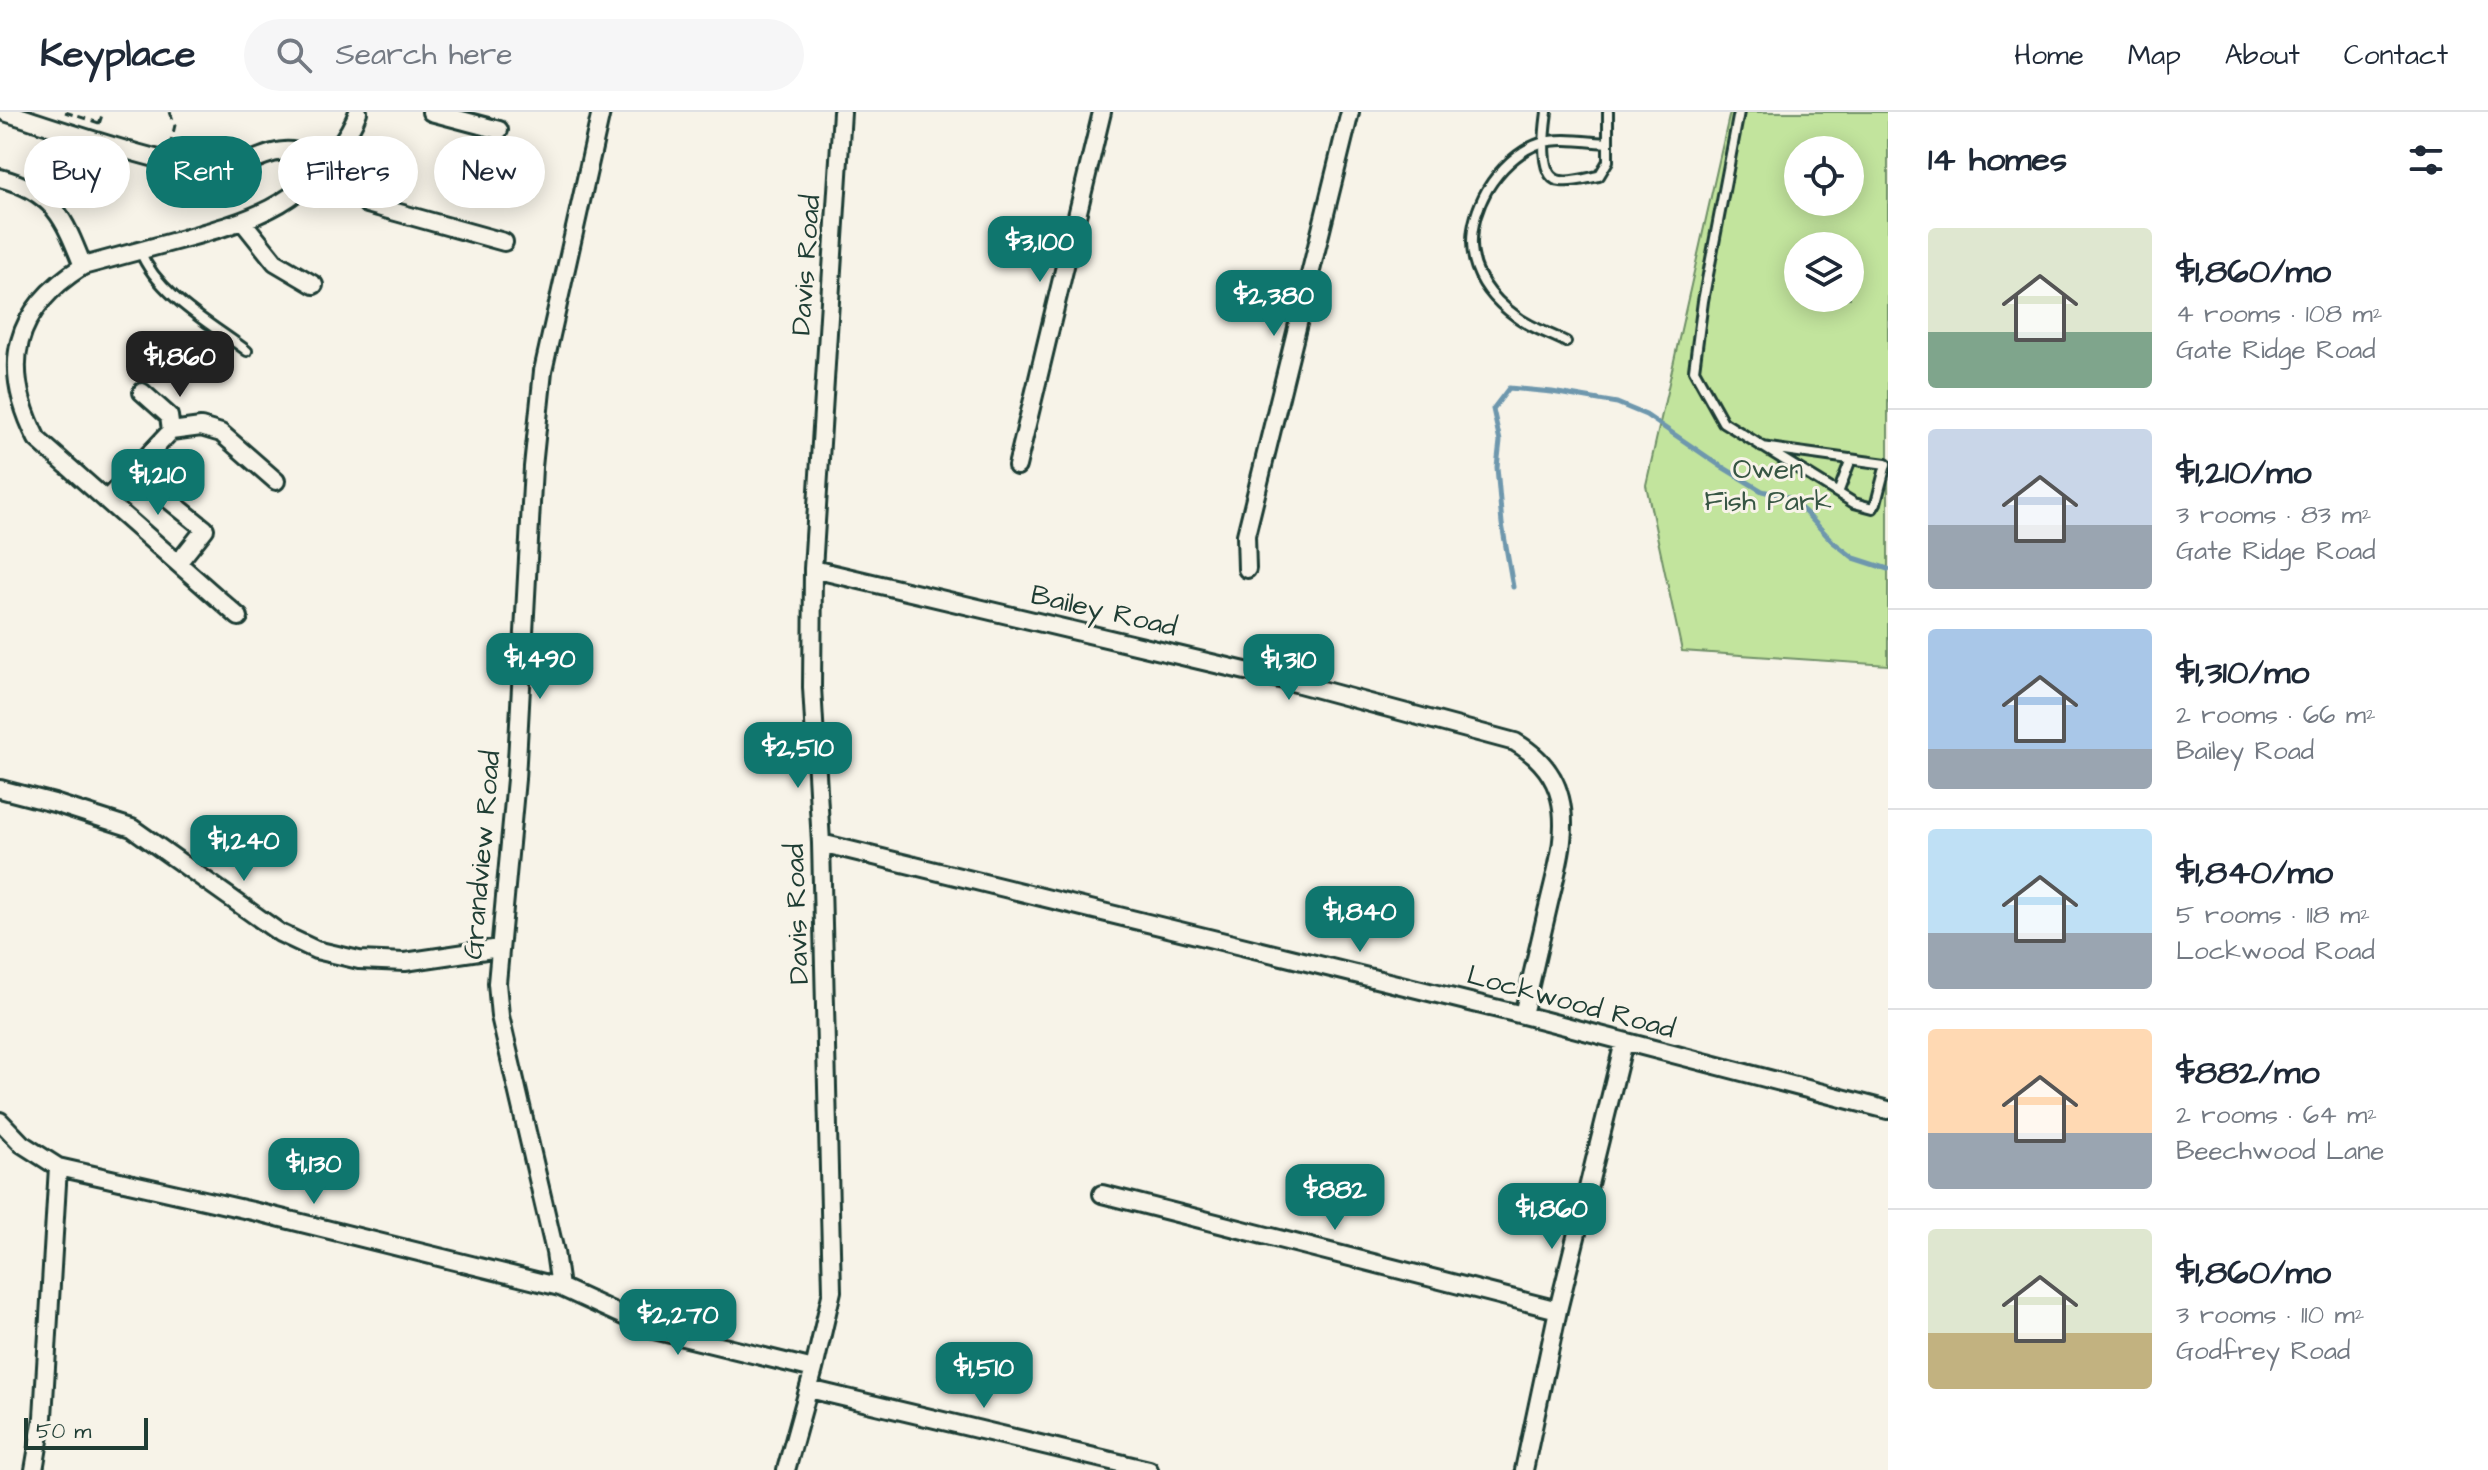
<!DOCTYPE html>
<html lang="en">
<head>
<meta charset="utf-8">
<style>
	:root { --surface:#fff; --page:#f6f6f7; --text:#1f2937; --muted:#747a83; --line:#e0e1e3; --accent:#0f766e }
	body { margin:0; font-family:"Architects Daughter",sans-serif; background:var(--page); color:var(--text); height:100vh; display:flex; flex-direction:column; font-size:30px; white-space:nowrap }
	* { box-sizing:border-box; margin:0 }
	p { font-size:26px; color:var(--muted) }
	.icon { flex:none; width:44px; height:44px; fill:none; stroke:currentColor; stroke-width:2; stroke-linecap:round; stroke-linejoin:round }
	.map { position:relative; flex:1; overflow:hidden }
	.drawer { display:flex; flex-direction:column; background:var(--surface); width:600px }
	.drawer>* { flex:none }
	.banner { position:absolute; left:24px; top:24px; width:760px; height:72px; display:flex; gap:16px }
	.tools { position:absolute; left:1784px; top:24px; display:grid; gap:16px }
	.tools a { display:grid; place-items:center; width:80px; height:80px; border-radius:50%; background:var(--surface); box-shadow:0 4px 20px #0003; font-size:40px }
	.scale { position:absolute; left:24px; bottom:20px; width:124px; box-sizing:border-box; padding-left:8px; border:4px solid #1f3d34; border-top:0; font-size:22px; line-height:28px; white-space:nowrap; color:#1f3d34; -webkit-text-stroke:6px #f7f3e8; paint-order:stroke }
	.price { position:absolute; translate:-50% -68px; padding:0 18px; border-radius:16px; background:var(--accent); color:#fff; font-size:26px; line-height:52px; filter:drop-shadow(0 2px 4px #0008) }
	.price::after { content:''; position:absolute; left:50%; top:48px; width:24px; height:18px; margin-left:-12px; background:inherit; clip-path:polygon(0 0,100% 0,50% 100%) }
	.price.on { background:#222; color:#fff }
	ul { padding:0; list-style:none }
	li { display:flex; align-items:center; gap:24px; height:200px; padding:0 40px }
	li+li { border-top:2px solid var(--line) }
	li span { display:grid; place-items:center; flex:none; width:224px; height:160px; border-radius:8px; color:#555 }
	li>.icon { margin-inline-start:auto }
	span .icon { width:96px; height:96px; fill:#fffc; stroke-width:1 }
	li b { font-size:34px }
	h2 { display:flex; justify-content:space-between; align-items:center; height:96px; padding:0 40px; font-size:34px }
	.chip { padding:0 28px; border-radius:36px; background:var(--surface); box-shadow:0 4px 20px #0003; font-size:28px; line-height:72px }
	.chip.on { background:var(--accent); color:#fff }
	header { display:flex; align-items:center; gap:48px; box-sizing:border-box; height:112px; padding:0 40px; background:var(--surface); border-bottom:2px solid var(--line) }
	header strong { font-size:38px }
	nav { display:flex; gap:44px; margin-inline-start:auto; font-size:28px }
	.search { width:560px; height:72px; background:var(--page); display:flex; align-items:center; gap:20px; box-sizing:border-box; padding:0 28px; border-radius:44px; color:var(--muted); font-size:30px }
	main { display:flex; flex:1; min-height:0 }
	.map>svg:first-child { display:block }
	.green { fill:#c2e49d; stroke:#709068; stroke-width:2; fill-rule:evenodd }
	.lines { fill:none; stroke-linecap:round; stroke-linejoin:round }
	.stream { stroke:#6e97ad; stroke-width:5 }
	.service-casing { stroke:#1f3d34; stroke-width:14 }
	.minor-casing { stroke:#1f3d34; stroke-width:22 }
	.path { stroke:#1f3d34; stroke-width:3; stroke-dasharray:8 6; stroke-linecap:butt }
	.service { stroke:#f7f3e8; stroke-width:8 }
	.minor { stroke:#f7f3e8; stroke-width:16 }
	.labels { text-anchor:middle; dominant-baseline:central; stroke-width:6; stroke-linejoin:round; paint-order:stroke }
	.street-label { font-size:28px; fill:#1f3d34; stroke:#f7f3e8 }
	.park-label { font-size:28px; fill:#375644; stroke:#f7f3e8 }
</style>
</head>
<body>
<header>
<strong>Keyplace</strong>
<div class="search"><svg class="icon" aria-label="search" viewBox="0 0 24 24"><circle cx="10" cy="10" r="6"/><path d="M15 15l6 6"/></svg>Search here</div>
<nav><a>Home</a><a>Map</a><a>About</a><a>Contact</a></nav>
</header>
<main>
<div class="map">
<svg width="1888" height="1358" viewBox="0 0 1888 1358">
	<rect width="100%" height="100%" fill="#f7f3e8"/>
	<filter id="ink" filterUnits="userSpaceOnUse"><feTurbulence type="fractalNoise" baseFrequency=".0125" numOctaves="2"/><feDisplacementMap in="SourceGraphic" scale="16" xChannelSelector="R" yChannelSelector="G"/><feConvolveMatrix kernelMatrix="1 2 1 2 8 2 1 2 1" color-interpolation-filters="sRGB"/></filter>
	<g filter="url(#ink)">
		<path class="green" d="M 1730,0 L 1888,0 L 1888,553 L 1682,539 L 1646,373 ZM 1798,38 L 1850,38 L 1850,90 L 1798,90 ZM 1798,134 L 1850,134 L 1850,186 L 1798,186 Z"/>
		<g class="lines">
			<path class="stream" d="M 1513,475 L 1502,412 L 1497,355 L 1500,329 L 1493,297 L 1509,276 L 1552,280 L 1617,291 L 1646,303 L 1719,353 L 1762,379 L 1787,385 L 1805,400 L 1833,430 L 1854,446 L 1888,457"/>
			<defs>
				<path id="service" d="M 1547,0 C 1545,16 1537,67 1561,69 C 1572,71 1587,66 1599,64 L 1608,49 L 1608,0
					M 1739,0 L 1703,189 L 1694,258 L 1723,310 L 1854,391 L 1873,396 L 1876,391 L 1886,352 L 1762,335
					M 140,139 C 158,183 210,211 247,239
					M 1566,230 C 1551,222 1531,216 1517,205 C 1471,172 1459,129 1487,78 C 1499,58 1519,38 1541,31 C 1560,25 1588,30 1608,31
					M 1838,381 L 1851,347"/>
				<path id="minor" d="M 5,0 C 56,16 107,34 159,47 C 177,51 195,57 214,57 C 261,56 280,18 323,55
					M 431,0 L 499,18
					M 330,48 L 348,62 L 367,92 L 504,130
					M 0,66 C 54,80 64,106 83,154
					M 243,110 L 275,150 L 314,173
					M 142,280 L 169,304 L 171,319
					M 1017,354 L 1102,0
					M 133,359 L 205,417 L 178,451
					M 106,388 L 171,319 L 201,315 L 221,321 L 276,369
					M 813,457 L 1288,569 L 1515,630 C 1537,643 1554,661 1560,686 C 1569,721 1556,760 1548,795 C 1540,831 1531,867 1523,903
					M 1247,457 L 1246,423 L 1350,0
					M 239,505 L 37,327 C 0,254 13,198 83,154 C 116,145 150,136 183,127 C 247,109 298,95 337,37 C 346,25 353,14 358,0
					M 0,677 L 54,691 L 132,716 L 280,821 L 316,838 L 359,848 L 405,850 L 499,836
					M 821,731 L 1523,903 L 1888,998
					M 0,1009 L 22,1032 L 58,1055 L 257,1100 L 560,1175 L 654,1218 L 814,1257
					M 1102,1082 L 1558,1198
					M 560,1175 L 555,1140 L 500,904 L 497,871 L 516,667 L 533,355 L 543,259 L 601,0
					M 809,1277 L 1149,1358
					M 34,1358 L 43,1305 L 58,1055
					M 786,1358 L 814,1257 L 832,1179 L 821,731 L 812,575 L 813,457 L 842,0
					M 1524,1358 L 1558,1198 L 1624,930"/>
			</defs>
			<use href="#service" class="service-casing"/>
			<use href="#minor" class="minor-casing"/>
			<path class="path" d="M 65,0 L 99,11
				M 99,12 L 103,0
				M 170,34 L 175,13 L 170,0
				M 193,37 L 218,39"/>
			<use href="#service" class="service"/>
			<use href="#minor" class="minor"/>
		</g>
	</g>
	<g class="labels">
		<g class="street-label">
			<text transform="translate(806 153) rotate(-86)">Davis Road</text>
			<text transform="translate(1104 499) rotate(13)">Bailey Road</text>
			<text transform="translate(482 743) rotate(-85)">Grandview Road</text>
			<text transform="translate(797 802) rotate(-92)">Davis Road</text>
			<text transform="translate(1571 890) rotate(15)">Lockwood Road</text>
		</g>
		<g class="park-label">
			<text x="1768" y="357">Owen<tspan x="1768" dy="32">Fish Park</tspan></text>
		</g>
	</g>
</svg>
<div class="tools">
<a><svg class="icon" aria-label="locate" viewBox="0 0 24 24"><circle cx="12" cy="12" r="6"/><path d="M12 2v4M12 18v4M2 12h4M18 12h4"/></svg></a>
<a><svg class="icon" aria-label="layers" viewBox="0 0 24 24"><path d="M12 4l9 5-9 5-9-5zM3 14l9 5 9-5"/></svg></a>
</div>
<div class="scale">50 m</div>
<b class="price" style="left:1040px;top:172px">$3,100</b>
<b class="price" style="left:1274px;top:226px">$2,380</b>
<b class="price on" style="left:180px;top:287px">$1,860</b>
<b class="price" style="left:158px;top:405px">$1,210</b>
<b class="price" style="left:540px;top:589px">$1,490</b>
<b class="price" style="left:1289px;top:590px">$1,310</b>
<b class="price" style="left:798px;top:678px">$2,510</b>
<b class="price" style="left:244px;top:771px">$1,240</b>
<b class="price" style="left:1360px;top:842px">$1,840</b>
<b class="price" style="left:314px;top:1094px">$1,130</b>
<b class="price" style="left:1335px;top:1120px">$882</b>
<b class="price" style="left:1552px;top:1139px">$1,860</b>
<b class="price" style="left:678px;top:1245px">$2,270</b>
<b class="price" style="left:984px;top:1298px">$1,510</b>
<div class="banner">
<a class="chip">Buy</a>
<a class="chip on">Rent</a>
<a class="chip">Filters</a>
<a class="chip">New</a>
</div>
</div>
<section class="drawer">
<h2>14 homes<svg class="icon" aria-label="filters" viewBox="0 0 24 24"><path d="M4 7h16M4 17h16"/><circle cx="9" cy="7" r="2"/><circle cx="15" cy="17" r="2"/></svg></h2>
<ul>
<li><span style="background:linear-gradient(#dfe7d0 65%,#7fa58c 0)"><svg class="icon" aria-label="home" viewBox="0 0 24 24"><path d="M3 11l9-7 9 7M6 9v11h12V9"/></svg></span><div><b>$1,860/mo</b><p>4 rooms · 108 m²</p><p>Gate Ridge Road</p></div></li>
<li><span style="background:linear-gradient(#c9d6e8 60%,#9aa5b1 0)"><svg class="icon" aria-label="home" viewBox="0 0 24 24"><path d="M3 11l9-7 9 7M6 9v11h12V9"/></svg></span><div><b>$1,210/mo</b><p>3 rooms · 83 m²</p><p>Gate Ridge Road</p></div></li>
<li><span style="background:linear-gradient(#a9c7e8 75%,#9aa5b1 0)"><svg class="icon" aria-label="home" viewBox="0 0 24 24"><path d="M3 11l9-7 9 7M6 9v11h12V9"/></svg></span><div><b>$1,310/mo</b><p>2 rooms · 66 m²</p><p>Bailey Road</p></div></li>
<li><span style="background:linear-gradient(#bfe0f5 65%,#9aa5b1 0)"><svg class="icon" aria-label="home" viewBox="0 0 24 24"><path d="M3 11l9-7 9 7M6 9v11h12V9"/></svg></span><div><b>$1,840/mo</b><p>5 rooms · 118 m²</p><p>Lockwood Road</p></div></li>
<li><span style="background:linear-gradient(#ffd9b3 65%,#9aa5b1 0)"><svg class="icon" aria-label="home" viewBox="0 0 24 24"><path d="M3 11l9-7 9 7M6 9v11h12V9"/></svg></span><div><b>$882/mo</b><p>2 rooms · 64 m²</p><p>Beechwood Lane</p></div></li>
<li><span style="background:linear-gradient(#dfe7d0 65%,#c2b280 0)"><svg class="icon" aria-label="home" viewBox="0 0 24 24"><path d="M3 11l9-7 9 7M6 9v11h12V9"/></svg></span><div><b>$1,860/mo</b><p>3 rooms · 110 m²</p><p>Godfrey Road</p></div></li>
</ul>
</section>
</main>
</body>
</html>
